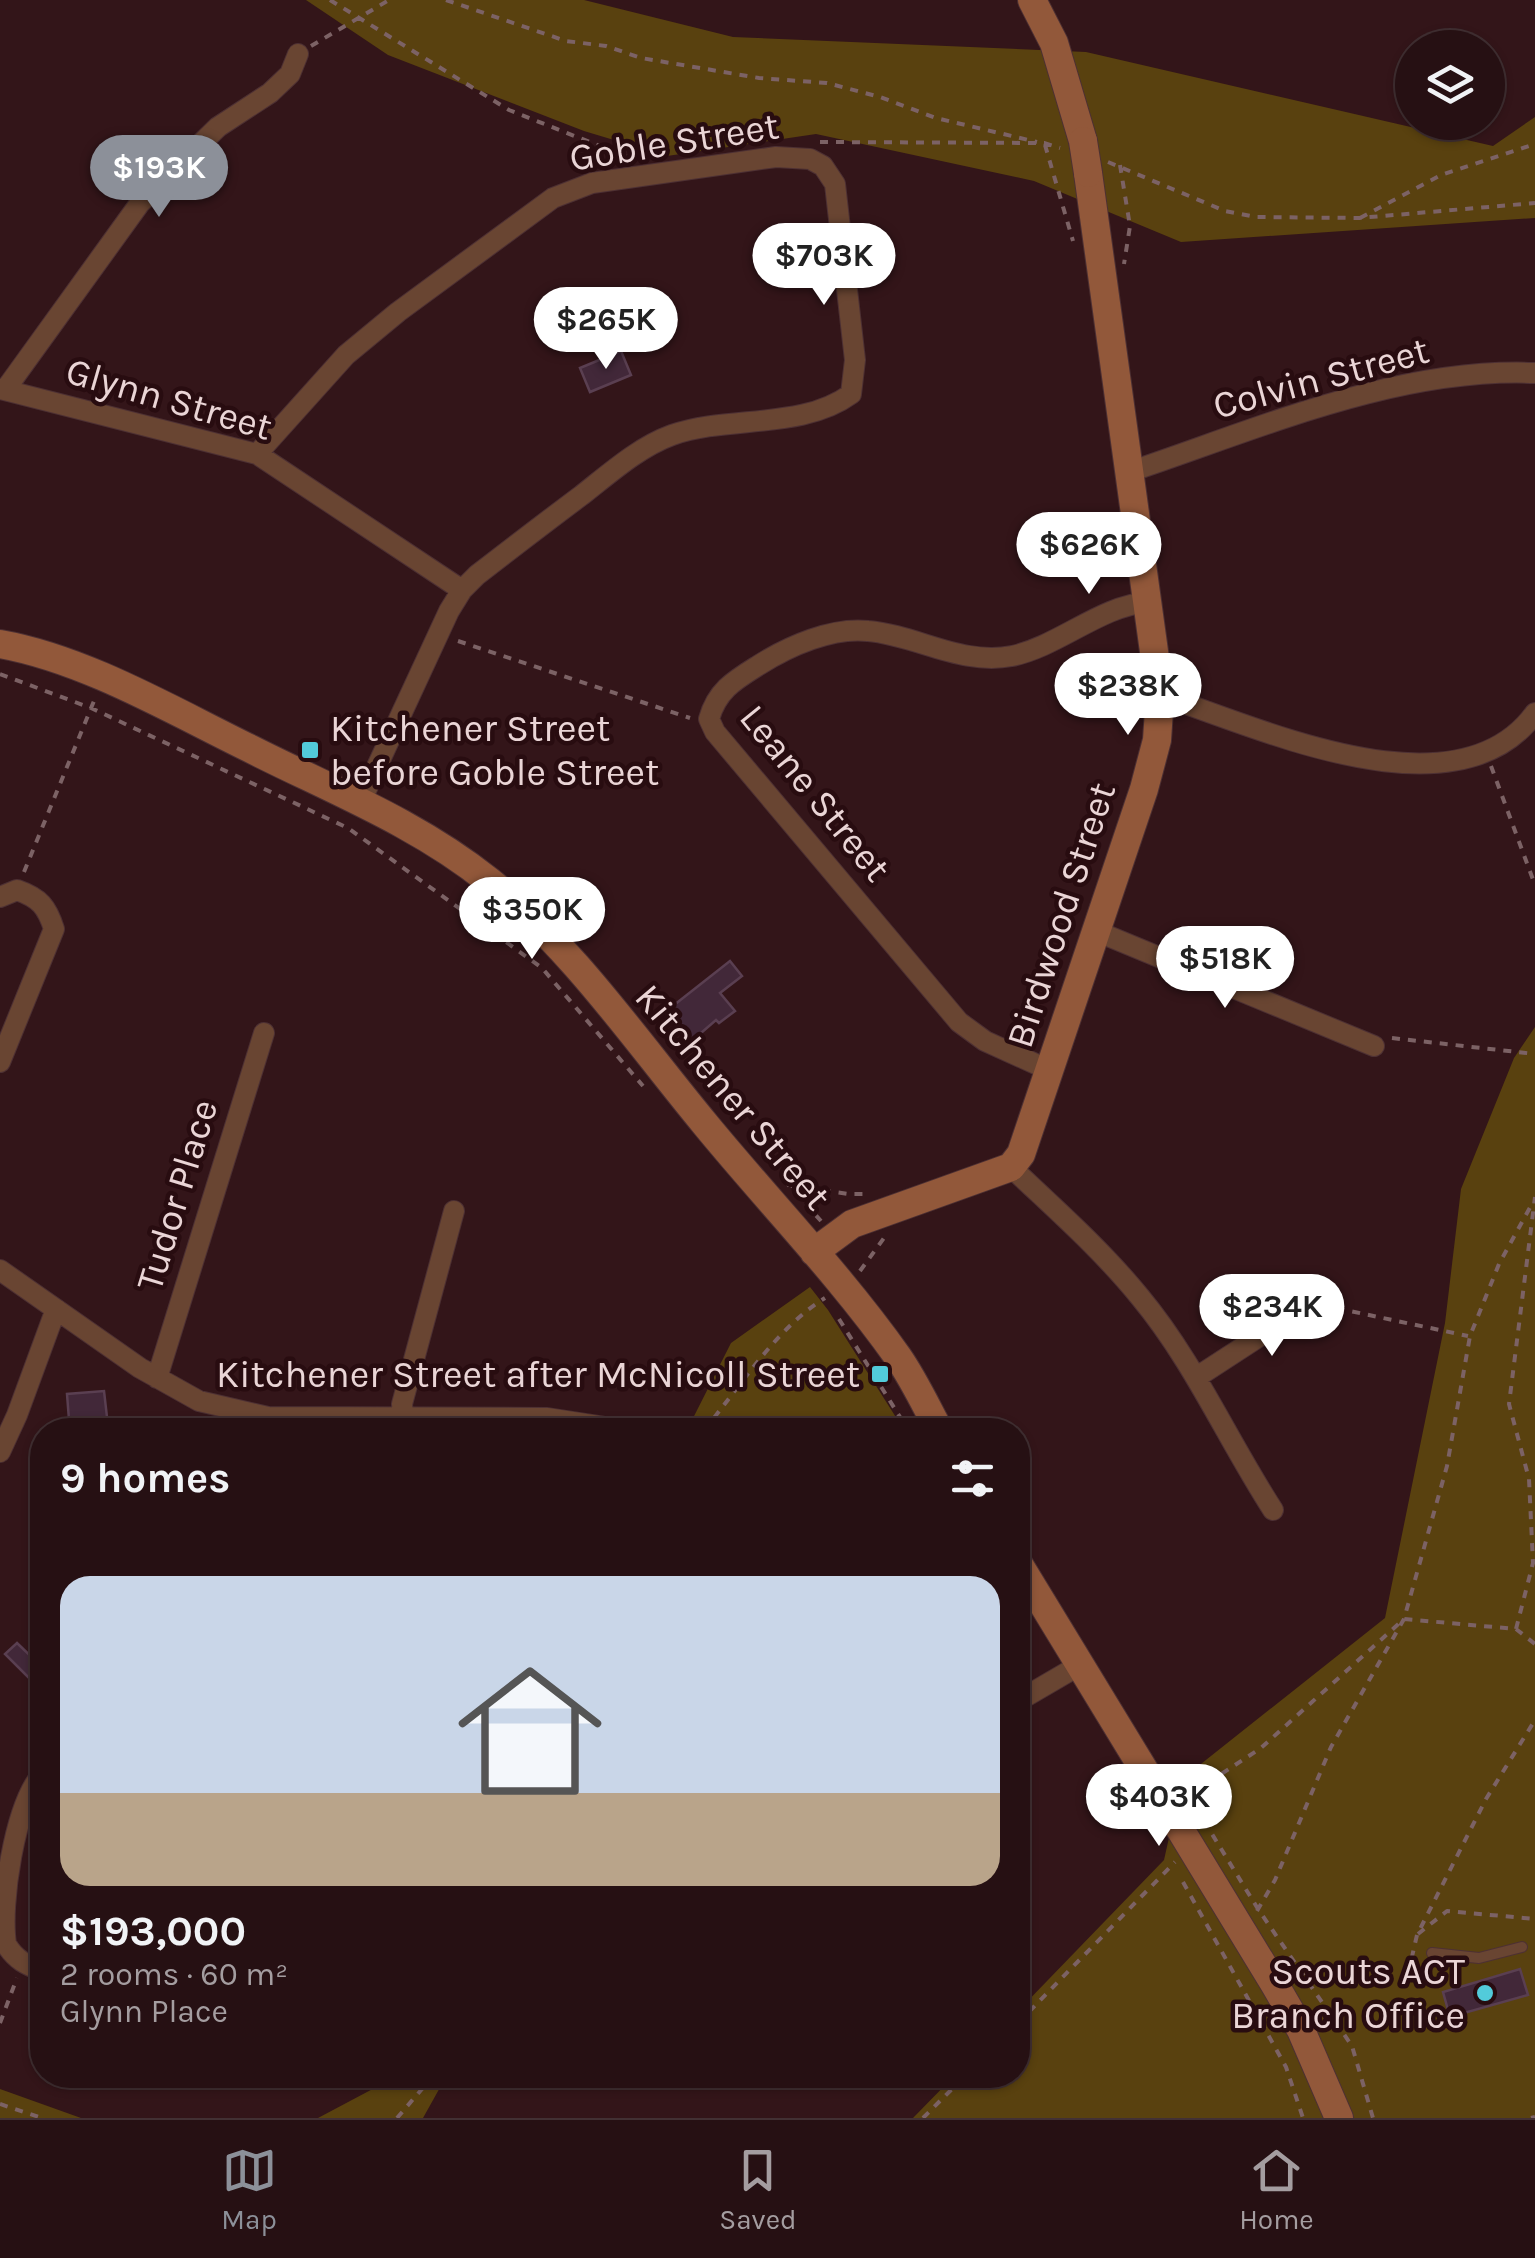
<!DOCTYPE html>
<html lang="en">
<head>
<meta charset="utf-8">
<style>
	:root { --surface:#261013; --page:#321e21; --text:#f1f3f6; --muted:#a49da0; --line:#423033; --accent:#8c9099 }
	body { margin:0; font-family:Karla,sans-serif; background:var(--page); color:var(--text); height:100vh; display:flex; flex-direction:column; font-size:38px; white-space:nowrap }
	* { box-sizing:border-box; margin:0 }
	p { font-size:32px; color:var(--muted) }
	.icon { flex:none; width:55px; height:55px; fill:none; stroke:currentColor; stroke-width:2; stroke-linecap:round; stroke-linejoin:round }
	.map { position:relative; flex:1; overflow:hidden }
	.panel { position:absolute; left:30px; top:1418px; width:1000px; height:670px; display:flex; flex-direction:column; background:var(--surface); border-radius:40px; box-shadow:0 2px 8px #0004,0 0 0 2px var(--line) }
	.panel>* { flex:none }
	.fabs { position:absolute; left:1395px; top:30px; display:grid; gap:20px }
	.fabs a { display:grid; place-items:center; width:110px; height:110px; border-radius:50%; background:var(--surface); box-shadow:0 2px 8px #0004,0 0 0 2px var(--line); font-size:50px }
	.price { position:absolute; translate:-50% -85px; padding:0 22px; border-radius:35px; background:#fff; color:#222; font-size:32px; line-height:65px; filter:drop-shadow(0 2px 5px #0008) }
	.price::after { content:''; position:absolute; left:50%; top:60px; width:30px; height:22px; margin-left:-15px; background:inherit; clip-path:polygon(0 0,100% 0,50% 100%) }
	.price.current { background:var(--accent); color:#fff }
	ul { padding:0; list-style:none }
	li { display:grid; align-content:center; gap:20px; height:530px; padding:0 30px }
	li span { display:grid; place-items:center; height:310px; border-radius:30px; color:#555 }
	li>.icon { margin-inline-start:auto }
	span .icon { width:180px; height:180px; fill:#fffc; stroke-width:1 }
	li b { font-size:42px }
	h2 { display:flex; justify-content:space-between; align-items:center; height:120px; padding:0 30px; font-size:42px }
	.tab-bar { display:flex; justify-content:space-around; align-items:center; height:140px; border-top:2px solid var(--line); background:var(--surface); font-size:28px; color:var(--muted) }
	.tab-bar a { display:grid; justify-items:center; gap:5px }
	.tab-bar .current { color:var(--accent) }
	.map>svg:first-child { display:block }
	.green { fill:#59410f }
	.building { fill:#422839; stroke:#5a3f51; stroke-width:2.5 }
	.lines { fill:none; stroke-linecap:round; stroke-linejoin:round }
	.lane-casing { stroke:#4d3033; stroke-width:12 }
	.street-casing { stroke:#4d3033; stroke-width:22 }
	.secondary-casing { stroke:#4d3033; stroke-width:30 }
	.path { stroke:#7c6265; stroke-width:4; stroke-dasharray:8 8; stroke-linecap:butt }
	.lane { stroke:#694532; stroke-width:10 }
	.street { stroke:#694532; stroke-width:20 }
	.secondary { stroke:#92583a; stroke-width:28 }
	.secondary-bridge-casing { stroke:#4d3033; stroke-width:30; stroke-linecap:butt }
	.secondary-bridge { stroke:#92583a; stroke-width:28 }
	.poi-dot { fill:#52cbda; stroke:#280c10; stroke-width:4 }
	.labels { text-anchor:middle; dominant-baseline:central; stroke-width:9; stroke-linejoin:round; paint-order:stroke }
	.street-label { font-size:38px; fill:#ead5d6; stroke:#280c10 }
	.poi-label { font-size:38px; fill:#ead5d6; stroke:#280c10; text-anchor:end }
</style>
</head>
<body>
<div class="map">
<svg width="1535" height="2118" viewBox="0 0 1535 2118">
	<rect width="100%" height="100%" fill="#331519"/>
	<path class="green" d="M 306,0 L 584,0 L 733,37 L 1086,52 L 1493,146 L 1535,117 L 1535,218 L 1181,242 L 1034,181 L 816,134 L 667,156 L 584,131 L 388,55 Z
		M 1535,1027 L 1535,2118 L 913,2118 L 955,2075 L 1018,2075 L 1018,2011 L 1164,1860 L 1182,1779 L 1385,1618 L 1445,1323 L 1461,1189 L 1514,1058 Z
		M 810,1287 L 828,1310 L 904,1430 L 687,1430 L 731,1343 Z
		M 399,2075 L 447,2075 L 423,2118 L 318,2118 Z
		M 0,2089 L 81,2118 L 0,2118 Z"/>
	<path class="building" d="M 621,351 L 631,375 L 590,392 L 580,368 Z
		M 730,961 L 742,976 L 720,993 L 735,1011 L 719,1023 L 716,1020 L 693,1040 L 669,1009 Z
		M 104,1391 L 107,1417 L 69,1420 L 67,1394 Z
		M 17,1643 L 42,1667 L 42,1691 L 5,1654 Z
		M 1520,1969 L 1528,1995 L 1450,2017 L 1443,1992 Z"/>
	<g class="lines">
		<defs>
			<path id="lane" d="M 1432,1953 L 1479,1958 L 1522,1947"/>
			<path id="street" d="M 0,389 L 257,454 L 462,590
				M 5,390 L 140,203 L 218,127 L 270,93 L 290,74 L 298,54
				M 257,454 L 346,355 L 398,312 L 553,198 L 592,183 L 776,157 L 810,159 L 823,166 L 835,184 L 855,360 L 851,394 C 802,430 729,415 672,435 C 639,447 610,473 582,495 C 547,521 512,548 477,575 L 462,590 L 449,611 L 361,801
				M 1129,472 C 1258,429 1397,367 1535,373
				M 1160,695 C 1258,727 1457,821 1535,713
				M 0,897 L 17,890 C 40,898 47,907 54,929 L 0,1062
				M 1096,931 L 1374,1046
				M 1049,1070 L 985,1041 L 959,1022 L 715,732 L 709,719 C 717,690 735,680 759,665 C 789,646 832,627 868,631 C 916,635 962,666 1012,656 C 1059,646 1100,606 1148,602
				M 1011,1167 C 1055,1209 1101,1249 1140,1297 C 1194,1362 1227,1439 1273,1510
				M 0,1270 L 140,1368 L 199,1401 L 268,1417 L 547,1418 L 625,1430
				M 1197,1377 L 1277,1325 L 1304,1293
				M 157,1378 L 264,1033
				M 403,1418 L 402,1404 L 454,1211
				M 0,1452 L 17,1415 L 56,1309
				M 1018,1701 L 1078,1666
				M 42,1774 C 14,1807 0,1904 6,1944 C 15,1960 27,1965 42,1971"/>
			<path id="secondary" d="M 1032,0 L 1054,43 L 1083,141
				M 0,644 C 85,659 173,711 251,749 C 332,790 417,823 489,881 C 573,948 637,1042 705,1124 C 769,1202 840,1275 898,1357 C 914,1380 926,1406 939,1430
				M 814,1252 L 852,1224 L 1011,1167 L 1021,1154 L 1144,789 L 1157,740 L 1160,695 L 1088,173
				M 1018,1563 L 1275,1985 L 1301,2030 L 1339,2118"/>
		</defs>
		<use href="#lane" class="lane-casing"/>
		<use href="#street" class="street-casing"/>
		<use href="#secondary" class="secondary-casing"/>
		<path class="path" d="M 330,0 L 509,110 L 630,158
			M 446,0 L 566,41 L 606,46 L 641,58 L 759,78 L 827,83 L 880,97 L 936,118 L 1037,142
			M 311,46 L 389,0
			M 820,142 L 1044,143 L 1060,148
			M 1045,145 L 1073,241
			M 1108,162 L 1225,211 L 1256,217 L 1359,218 L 1535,203
			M 1120,165 L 1130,226 L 1124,264
			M 1360,218 L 1441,175 L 1535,144
			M 458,641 L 690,718
			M 0,674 L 91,708 L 348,828 L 542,968 L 643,1086
			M 1491,766 L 1535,885
			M 24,872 L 96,696
			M 1392,1038 L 1535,1054
			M 784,1180 L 821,1221
			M 791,1186 L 849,1194 L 866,1194
			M 860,1271 L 884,1238
			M 1322,1302 L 1331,1307 L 1468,1336
			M 839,1319 L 908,1430
			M 704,1430 C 741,1386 776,1328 825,1298
			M 1018,1526 L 1028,1543
			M 1516,1629 L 1533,1563 L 1529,1479 L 1509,1404 L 1535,1197
			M 1198,1813 L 1209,1782 L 1261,1748 L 1404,1619 L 1516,1629 L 1535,1644
			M 1204,1821 L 1258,1909 L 1352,2046 L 1373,2118
			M 1183,1882 L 1286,2067 L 1303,2118
			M 1257,1911 L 1275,1880 L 1331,1747 L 1404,1619 L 1447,1466 L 1470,1336 L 1499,1264 L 1533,1202
			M 1418,1934 L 1447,1911 L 1535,1919
			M 1408,1974 L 1417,1935 L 1486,1799 L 1535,1720
			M 0,2023 L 17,1978
			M 1018,2023 L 1175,1862
			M 0,2104 L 42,2118
			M 397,2118 L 434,2075
			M 923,2118 L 966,2075
			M 1531,2118 L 1535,2117"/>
		<use href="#lane" class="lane"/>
		<use href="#street" class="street"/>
		<use href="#secondary" class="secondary"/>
		<defs>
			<path id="secondary-bridge" d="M 1083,141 L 1088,173"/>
		</defs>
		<use href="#secondary-bridge" class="secondary-bridge-casing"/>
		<use href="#secondary-bridge" class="secondary-bridge"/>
	</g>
	<g class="poi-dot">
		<rect x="300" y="740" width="20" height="20" rx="5"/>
		<rect x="870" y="1364" width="20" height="20" rx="5"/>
		<circle cx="1485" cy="1993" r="10"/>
	</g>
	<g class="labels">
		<g class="street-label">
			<text transform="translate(674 142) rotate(-9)">Goble Street</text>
			<text transform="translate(1321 378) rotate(-15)">Colvin Street</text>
			<text transform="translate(169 399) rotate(16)">Glynn Street</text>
			<text transform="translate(815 793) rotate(51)">Leane Street</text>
			<text transform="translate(1061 915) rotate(-72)">Birdwood Street</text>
			<text transform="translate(733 1097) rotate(50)">Kitchener Street</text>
			<text transform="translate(177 1195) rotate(-73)">Tudor Place</text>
		</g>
		<g class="poi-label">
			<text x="330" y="728" text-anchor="start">Kitchener Street<tspan x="330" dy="44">before Goble Street</tspan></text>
			<text x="860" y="1374">Kitchener Street after McNicoll Street</text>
			<text x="1465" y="1971">Scouts ACT<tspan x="1465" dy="44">Branch Office</tspan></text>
		</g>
	</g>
</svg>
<div class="fabs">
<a><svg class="icon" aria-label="layers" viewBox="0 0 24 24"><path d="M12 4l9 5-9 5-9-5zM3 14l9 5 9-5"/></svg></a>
</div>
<b class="price current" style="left:159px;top:220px">$193K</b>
<b class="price" style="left:824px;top:308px">$703K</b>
<b class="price" style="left:606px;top:372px">$265K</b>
<b class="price" style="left:1089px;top:597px">$626K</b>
<b class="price" style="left:1128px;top:738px">$238K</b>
<b class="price" style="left:532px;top:962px">$350K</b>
<b class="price" style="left:1225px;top:1011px">$518K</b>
<b class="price" style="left:1272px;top:1359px">$234K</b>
<b class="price" style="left:1159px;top:1849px">$403K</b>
<section class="panel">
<h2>9 homes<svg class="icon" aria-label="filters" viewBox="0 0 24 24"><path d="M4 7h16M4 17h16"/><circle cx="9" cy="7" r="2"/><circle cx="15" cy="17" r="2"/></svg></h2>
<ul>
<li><span style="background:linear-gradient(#c9d6e8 70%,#b9a48a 0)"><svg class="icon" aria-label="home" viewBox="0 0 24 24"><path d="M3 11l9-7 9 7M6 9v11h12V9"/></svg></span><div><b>$193,000</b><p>2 rooms · 60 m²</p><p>Glynn Place</p></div></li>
</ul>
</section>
</div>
<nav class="tab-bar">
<a class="current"><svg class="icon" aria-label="map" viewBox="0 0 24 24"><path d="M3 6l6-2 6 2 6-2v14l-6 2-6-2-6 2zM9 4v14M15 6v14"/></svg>Map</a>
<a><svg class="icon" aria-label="saved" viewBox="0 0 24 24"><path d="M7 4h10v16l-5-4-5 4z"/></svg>Saved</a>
<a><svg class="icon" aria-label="home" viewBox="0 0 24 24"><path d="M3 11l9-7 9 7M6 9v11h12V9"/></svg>Home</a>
</nav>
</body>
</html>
